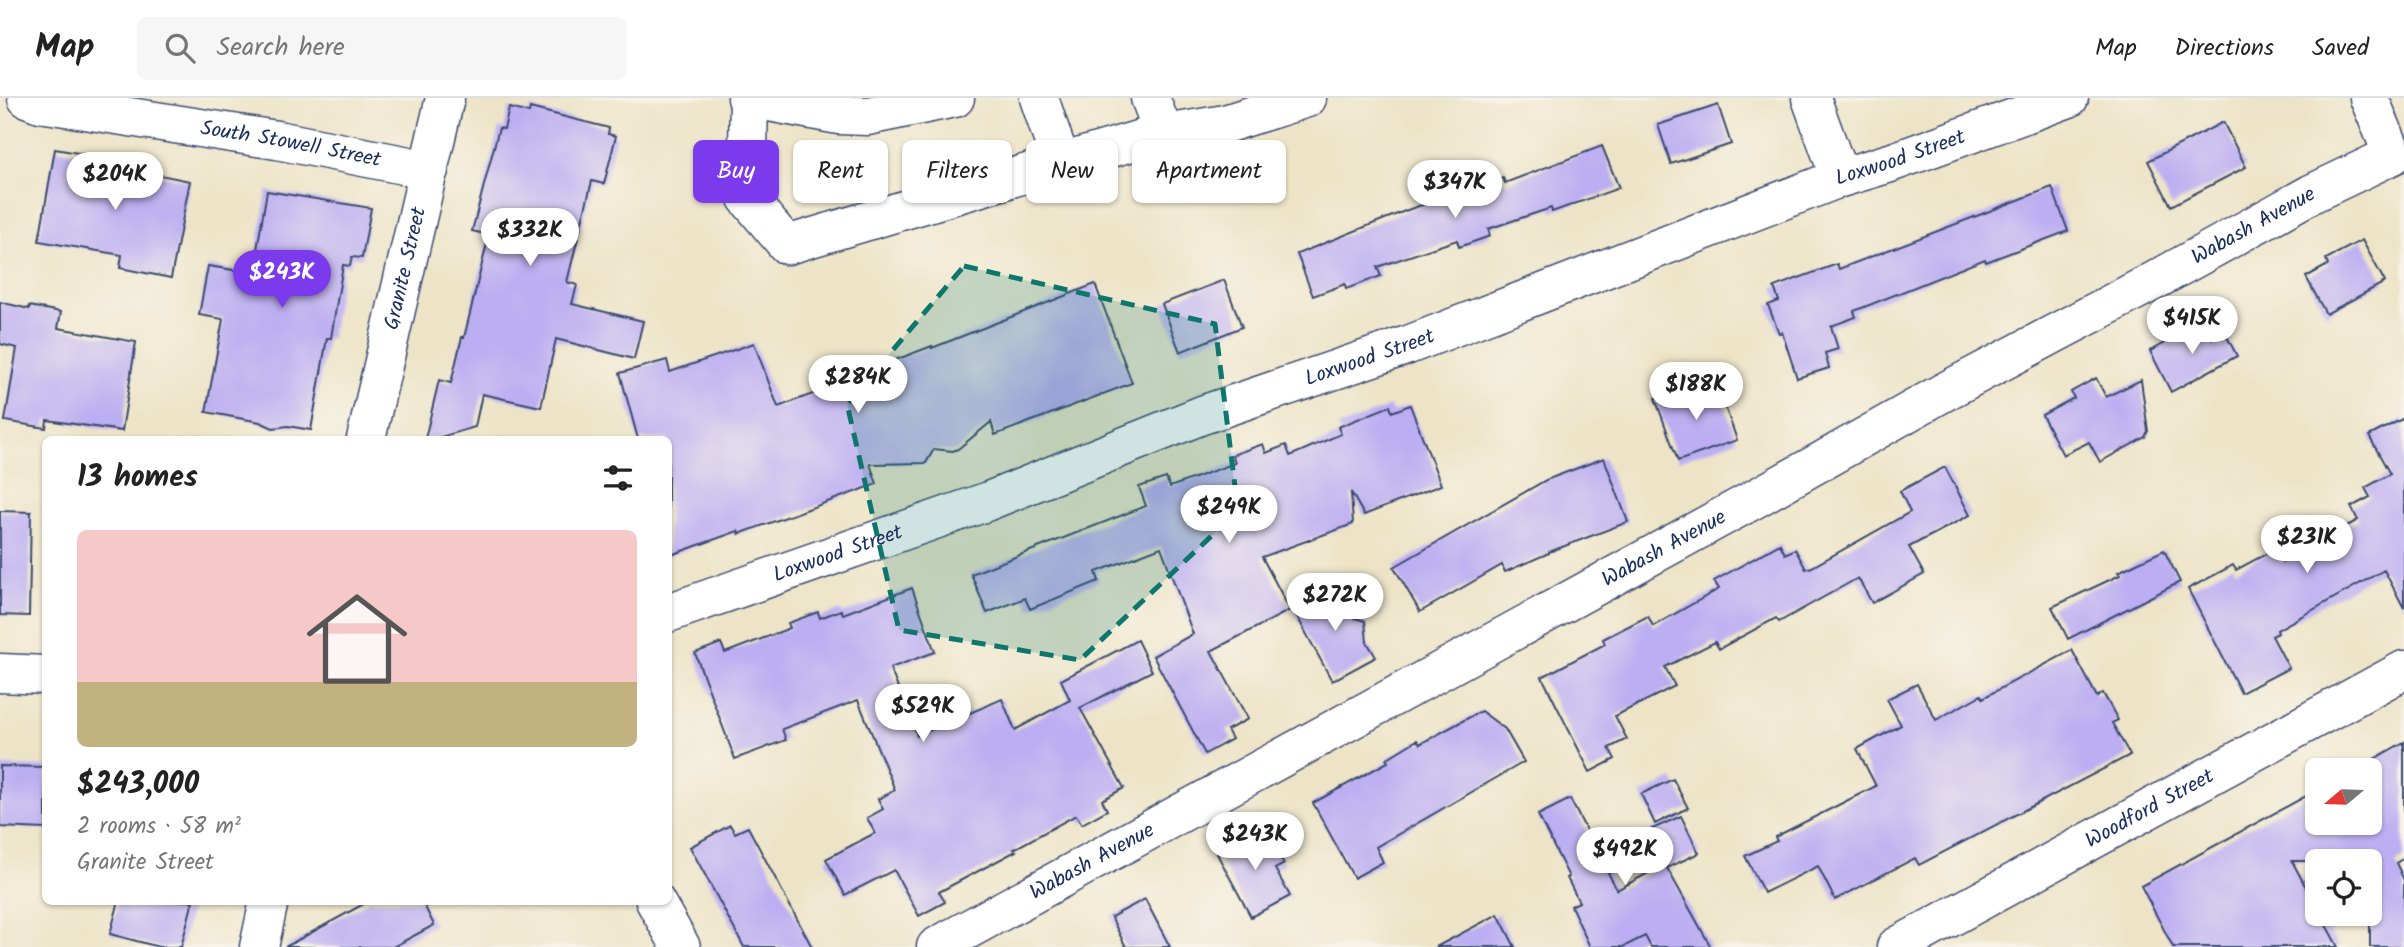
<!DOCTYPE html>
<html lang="en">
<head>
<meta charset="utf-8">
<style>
	:root { --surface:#fff; --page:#f6f6f6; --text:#222; --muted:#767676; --line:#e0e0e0; --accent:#7c3aed }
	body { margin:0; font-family:Kalam,sans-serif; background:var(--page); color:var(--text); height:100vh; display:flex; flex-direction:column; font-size:26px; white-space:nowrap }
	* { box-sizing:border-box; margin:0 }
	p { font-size:23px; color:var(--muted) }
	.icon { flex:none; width:38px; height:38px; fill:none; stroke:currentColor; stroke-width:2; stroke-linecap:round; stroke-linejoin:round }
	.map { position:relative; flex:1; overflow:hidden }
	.panel { position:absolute; left:42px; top:338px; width:630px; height:469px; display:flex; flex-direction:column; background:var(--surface); border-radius:10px; box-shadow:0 2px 5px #0004 }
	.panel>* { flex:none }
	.guide { position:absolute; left:693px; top:42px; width:665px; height:63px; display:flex; gap:14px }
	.needle { width:46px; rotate:251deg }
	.tools { position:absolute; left:2305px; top:660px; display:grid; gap:14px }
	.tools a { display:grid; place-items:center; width:77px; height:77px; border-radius:10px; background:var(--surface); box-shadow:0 2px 5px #0004; font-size:35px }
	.price { position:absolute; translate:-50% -60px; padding:0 16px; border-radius:24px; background:#fff; color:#222; font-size:23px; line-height:46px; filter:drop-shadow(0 2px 4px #0008) }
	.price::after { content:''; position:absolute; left:50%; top:42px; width:21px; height:16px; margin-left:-10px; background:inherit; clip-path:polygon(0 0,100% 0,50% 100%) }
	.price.active { background:var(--accent); color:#fff }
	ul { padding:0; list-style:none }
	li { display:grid; align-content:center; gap:14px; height:371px; padding:0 35px }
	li+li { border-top:2px solid var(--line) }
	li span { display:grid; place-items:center; height:217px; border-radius:10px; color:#555 }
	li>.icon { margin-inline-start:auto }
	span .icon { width:126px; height:126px; fill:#fffc; stroke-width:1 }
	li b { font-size:30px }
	h2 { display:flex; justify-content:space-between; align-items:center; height:84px; padding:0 35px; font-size:30px }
	.chip { padding:0 24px; border-radius:10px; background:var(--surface); box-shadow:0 2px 5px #0004; font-size:24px; line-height:63px }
	.chip.active { background:var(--accent); color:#fff }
	header { display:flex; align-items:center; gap:42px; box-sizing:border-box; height:98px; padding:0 35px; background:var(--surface); border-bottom:2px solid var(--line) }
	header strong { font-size:33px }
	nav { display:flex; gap:38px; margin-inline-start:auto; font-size:24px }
	.search { width:490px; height:63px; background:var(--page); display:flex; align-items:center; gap:18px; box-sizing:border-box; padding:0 24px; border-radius:10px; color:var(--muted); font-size:26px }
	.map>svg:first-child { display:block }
	.building { fill:#bcaef2 }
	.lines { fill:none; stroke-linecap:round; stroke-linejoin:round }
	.minor-casing { stroke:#3a4a6e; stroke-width:41 }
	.minor { stroke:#fff; stroke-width:38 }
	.marked { fill:#0f766e; fill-opacity:0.2; stroke:#0f766e; stroke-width:5; stroke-dasharray:14 9; stroke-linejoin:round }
	.labels { text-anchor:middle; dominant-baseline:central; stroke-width:5; stroke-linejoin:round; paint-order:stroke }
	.street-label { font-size:21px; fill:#1b2f5e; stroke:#f7f3e8 }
</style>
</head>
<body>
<header>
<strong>Map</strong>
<div class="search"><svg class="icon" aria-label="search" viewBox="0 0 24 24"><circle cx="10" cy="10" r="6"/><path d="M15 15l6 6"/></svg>Search here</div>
<nav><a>Map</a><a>Directions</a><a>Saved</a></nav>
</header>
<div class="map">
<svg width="2404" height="849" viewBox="0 0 2404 849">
	<rect width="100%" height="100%" fill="#f7f3e8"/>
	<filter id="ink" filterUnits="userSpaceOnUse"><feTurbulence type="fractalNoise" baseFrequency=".0143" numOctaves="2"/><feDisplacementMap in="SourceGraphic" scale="14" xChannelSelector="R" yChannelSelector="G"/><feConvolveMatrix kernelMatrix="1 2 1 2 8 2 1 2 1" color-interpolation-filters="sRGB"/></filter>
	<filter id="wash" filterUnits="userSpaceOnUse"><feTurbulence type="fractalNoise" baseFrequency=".00686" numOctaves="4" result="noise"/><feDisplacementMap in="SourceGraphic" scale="28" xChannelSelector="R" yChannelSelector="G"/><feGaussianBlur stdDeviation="1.57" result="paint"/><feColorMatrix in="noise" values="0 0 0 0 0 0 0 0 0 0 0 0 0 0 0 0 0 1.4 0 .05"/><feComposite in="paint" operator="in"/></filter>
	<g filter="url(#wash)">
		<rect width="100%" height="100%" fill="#ede4c7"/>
		<g id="blocks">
			<path class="building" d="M 1718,7 L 1731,46 L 1671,66 L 1658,27 Z
				M 509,10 L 529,15 L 530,10 L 609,30 L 608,36 L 616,38 L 604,86 L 592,83 L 567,184 L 577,187 L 572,206 L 643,223 L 634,261 L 556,241 L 541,309 L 482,296 L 475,329 L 434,341 L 425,341 L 439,282 L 451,285 L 462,239 L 464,240 L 489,137 L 472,133 L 499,30 L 504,31 Z
				M 2223,24 L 2246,69 L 2171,108 L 2148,63 Z
				M 1602,48 L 1619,90 L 1552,114 L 1551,110 L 1488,131 L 1490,138 L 1459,149 L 1457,142 L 1377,169 L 1381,178 L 1346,191 L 1345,186 L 1313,198 L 1297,156 L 1410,111 L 1503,80 L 1505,85 Z
				M 55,51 L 96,58 L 95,64 L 190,83 L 171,180 L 120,170 L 122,157 L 39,143 Z
				M 2052,89 L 2068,133 L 1986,164 L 1985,161 L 1854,213 L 1856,219 L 1831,228 L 1838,251 L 1825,255 L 1829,270 L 1797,280 L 1782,234 L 1779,235 L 1768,207 L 1779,203 L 1774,189 L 1837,166 L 1839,171 Z
				M 267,93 L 371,110 L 362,160 L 352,159 L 350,168 L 343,167 L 331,240 L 327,240 L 311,332 L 288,328 L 273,330 L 260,324 L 206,314 L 223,221 L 199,217 L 208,168 L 253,175 Z
				M 2362,142 L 2385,184 L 2326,216 L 2306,179 L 2328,167 L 2326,161 Z
				M 1224,182 L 1242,229 L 1180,254 L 1162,206 Z
				M 1095,186 L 1132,285 L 995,337 L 991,324 L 958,351 L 953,353 L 934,351 L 926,365 L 870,366 L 877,386 L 739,436 L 738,433 L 668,458 L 668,341 L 638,341 L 620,275 L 667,262 L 670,274 L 754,245 L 778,309 L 875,273 L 874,270 L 932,248 L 932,250 Z
				M 0,204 L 29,211 L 29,208 L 61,214 L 58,230 L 136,244 L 122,333 L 47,322 L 46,330 L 5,323 L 17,250 L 0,246 Z
				M 2204,224 L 2212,240 L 2224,233 L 2237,258 L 2171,294 L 2150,253 Z
				M 2096,280 L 2106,299 L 2141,282 L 2148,333 L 2145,339 L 2100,364 L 2089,344 L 2063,357 L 2042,317 L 2074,300 L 2071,294 Z
				M 1684,289 L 1688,300 L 1718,289 L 1737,342 L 1678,363 L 1655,300 Z
				M 1410,307 L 1441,387 L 1364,417 L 1351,394 L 1353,426 L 1262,459 L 1290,512 L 1211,553 L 1248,621 L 1227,632 L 1232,641 L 1205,656 L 1153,558 L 1193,536 L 1161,449 L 1096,474 L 1099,483 L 1030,511 L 1025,500 L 987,515 L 971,476 L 1146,408 L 1139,389 L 1166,380 L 1170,389 L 1235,365 L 1232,357 L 1263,346 L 1266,355 L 1286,347 L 1290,358 L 1341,336 L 1338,329 L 1390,308 L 1392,314 Z
				M 2404,320 L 2404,510 L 2384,472 L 2277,532 L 2278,535 L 2272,538 L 2289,570 L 2241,595 L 2188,491 L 2233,467 L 2236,472 L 2275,451 L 2282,464 L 2358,422 L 2351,409 L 2370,399 L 2365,390 L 2390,376 L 2369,338 Z
				M 1604,360 L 1628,424 L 1549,454 L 1549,455 L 1505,474 L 1502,467 L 1420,514 L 1394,469 L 1546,382 Z
				M 1945,369 L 1970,417 L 1909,449 L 1924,476 L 1872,505 L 1858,480 L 1779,524 L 1776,520 L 1719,551 L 1715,544 L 1665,569 L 1675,588 L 1615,618 L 1627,641 L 1609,650 L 1615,661 L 1590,674 L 1542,579 L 1605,546 L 1603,541 L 1648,518 L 1653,528 L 1719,491 L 1714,483 L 1780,446 L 1785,456 L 1795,451 L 1806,471 L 1812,469 L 1910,414 L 1900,393 Z
				M 0,413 L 31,414 L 29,518 L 0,517 Z
				M 2164,452 L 2180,484 L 2068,541 L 2052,509 L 2120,477 L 2118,474 Z
				M 1335,488 L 1352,519 L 1365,523 L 1367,544 L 1376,559 L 1332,583 L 1293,511 Z
				M 912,490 L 935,554 L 890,570 L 917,638 L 1002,601 L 1015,632 L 1070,602 L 1061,582 L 1137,542 L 1152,573 L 1080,610 L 1124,690 L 1102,702 L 1107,712 L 1082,726 L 1076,717 L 1014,751 L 1016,753 L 939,794 L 945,804 L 919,818 L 894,772 L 845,797 L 826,761 L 875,735 L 867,720 L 883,711 L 878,701 L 895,692 L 858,602 L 782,631 L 786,642 L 735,661 L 695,555 L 721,545 L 725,555 L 790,530 L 788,525 L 818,514 L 820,520 L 841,512 L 843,516 Z
				M 2072,552 L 2097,599 L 2103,595 L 2118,622 L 2112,625 L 2130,657 L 1919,767 L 1915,760 L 1835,802 L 1818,768 L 1764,795 L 1745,758 L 1777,743 L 1775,739 L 1876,688 L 1857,651 L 1901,627 L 1887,601 L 1917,586 L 1936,622 L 1981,597 L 1983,600 Z
				M 1481,613 L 1505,631 L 1524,664 L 1376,749 L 1383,764 L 1354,780 L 1313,705 L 1388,664 L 1386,661 L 1417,642 L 1420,646 Z
				M 2404,644 L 2404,760 L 2396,765 L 2404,782 L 2404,849 L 2370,849 L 2370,763 L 2292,763 L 2317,810 L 2317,816 L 2320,816 L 2338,849 L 2173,849 L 2141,788 L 2317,692 L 2317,724 L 2370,724 L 2370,672 L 2355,672 Z
				M 0,668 L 46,669 L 46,731 L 0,729 Z
				M 1673,681 L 1688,710 L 1655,726 L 1641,696 Z
				M 1570,701 L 1617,792 L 1665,766 L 1650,732 L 1681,718 L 1699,755 L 1667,770 L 1711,849 L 1651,849 L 1645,838 L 1623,849 L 1590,849 L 1571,808 L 1579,804 L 1567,780 L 1569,779 L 1538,717 Z
				M 730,727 L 735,735 L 748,729 L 812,849 L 744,849 L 690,749 Z
				M 1264,730 L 1284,766 L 1275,771 L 1290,798 L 1251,819 L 1217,756 Z
				M 1145,801 L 1170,849 L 1126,849 L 1111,819 Z
				M 119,803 L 193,803 L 181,849 L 159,849 L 110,836 Z
				M 369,803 L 422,803 L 434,827 L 393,849 L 285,849 Z
				M 1498,816 L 1515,849 L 1436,849 Z"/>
		</g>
	</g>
	<g filter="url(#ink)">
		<use href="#blocks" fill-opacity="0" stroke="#3a4a6e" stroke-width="2"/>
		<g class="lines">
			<defs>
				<g id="minor">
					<path id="s1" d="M 27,0 L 40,5 L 277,42 L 429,72"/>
					<path d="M 747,0 L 839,17 L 868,18 L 955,0"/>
					<path d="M 1039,0 L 1061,65"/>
					<path d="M 1150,0 L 1164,36"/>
					<path d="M 1811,0 L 1840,80"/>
					<path d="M 749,1 L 747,100 L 787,147 L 1148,39 L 1225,26 L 1272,11 L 1268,0"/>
					<path d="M 1272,11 L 1307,0"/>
					<path id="s2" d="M 366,341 L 445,0"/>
					<path id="s3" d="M 668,515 L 986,404 L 1202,317 L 1408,247 L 1840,80 L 1890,65 L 2069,0"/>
					<path d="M 0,575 L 46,577"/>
					<path d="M 655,803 L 681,849"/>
					<path d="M 259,849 L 269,803"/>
					<path id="s4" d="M 936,849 L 1751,403 L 1944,294 L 2154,183 L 2311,96 L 2393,57 L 2369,0"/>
					<path id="s5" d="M 1896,849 L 2404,572"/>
				</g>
			</defs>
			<use href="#minor" class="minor-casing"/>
			<use href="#minor" class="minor"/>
		</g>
	</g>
	<path class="marked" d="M 964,168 L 1215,226 L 1238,413 L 1080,562 L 899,532 L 847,306 Z"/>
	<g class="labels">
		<g class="street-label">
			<text stroke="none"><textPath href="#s1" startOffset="268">South Stowell Street</textPath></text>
			<text stroke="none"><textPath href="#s3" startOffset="1314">Loxwood Street</textPath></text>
			<text stroke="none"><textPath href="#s4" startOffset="1502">Wabash Avenue</textPath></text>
			<text stroke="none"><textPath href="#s2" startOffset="175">Granite Street</textPath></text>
			<text stroke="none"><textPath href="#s3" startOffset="747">Loxwood Street</textPath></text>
			<text stroke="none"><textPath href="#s4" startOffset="830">Wabash Avenue</textPath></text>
			<text stroke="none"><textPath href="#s3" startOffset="180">Loxwood Street</textPath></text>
			<text stroke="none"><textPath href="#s5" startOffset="289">Woodford Street</textPath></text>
			<text stroke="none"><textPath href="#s4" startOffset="178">Wabash Avenue</textPath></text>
		</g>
	</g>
</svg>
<div class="tools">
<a><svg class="needle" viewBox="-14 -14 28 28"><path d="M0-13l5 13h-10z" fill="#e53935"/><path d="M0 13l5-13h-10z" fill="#767676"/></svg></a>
<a><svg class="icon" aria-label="locate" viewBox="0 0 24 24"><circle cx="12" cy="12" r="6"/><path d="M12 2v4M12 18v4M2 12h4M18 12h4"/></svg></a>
</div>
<b class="price" style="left:115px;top:114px">$204K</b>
<b class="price" style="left:1455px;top:122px">$347K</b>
<b class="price" style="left:530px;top:170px">$332K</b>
<b class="price active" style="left:282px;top:212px">$243K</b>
<b class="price" style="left:2192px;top:258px">$415K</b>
<b class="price" style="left:858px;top:317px">$284K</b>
<b class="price" style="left:1696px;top:324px">$188K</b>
<b class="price" style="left:1229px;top:447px">$249K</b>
<b class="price" style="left:2307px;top:477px">$231K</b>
<b class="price" style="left:1335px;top:535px">$272K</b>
<b class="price" style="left:923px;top:646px">$529K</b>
<b class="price" style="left:1255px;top:774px">$243K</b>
<b class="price" style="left:1625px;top:789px">$492K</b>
<div class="guide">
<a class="chip active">Buy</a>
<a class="chip">Rent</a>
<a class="chip">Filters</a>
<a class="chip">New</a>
<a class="chip">Apartment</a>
</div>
<section class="panel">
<h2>13 homes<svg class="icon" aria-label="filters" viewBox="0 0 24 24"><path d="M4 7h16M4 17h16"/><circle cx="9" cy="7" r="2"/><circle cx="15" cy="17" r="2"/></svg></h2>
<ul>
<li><span style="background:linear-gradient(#f6c9c9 70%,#c2b280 0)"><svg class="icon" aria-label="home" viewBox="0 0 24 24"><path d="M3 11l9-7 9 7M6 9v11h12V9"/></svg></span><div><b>$243,000</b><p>2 rooms · 58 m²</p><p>Granite Street</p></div></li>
</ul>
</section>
</div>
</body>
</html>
